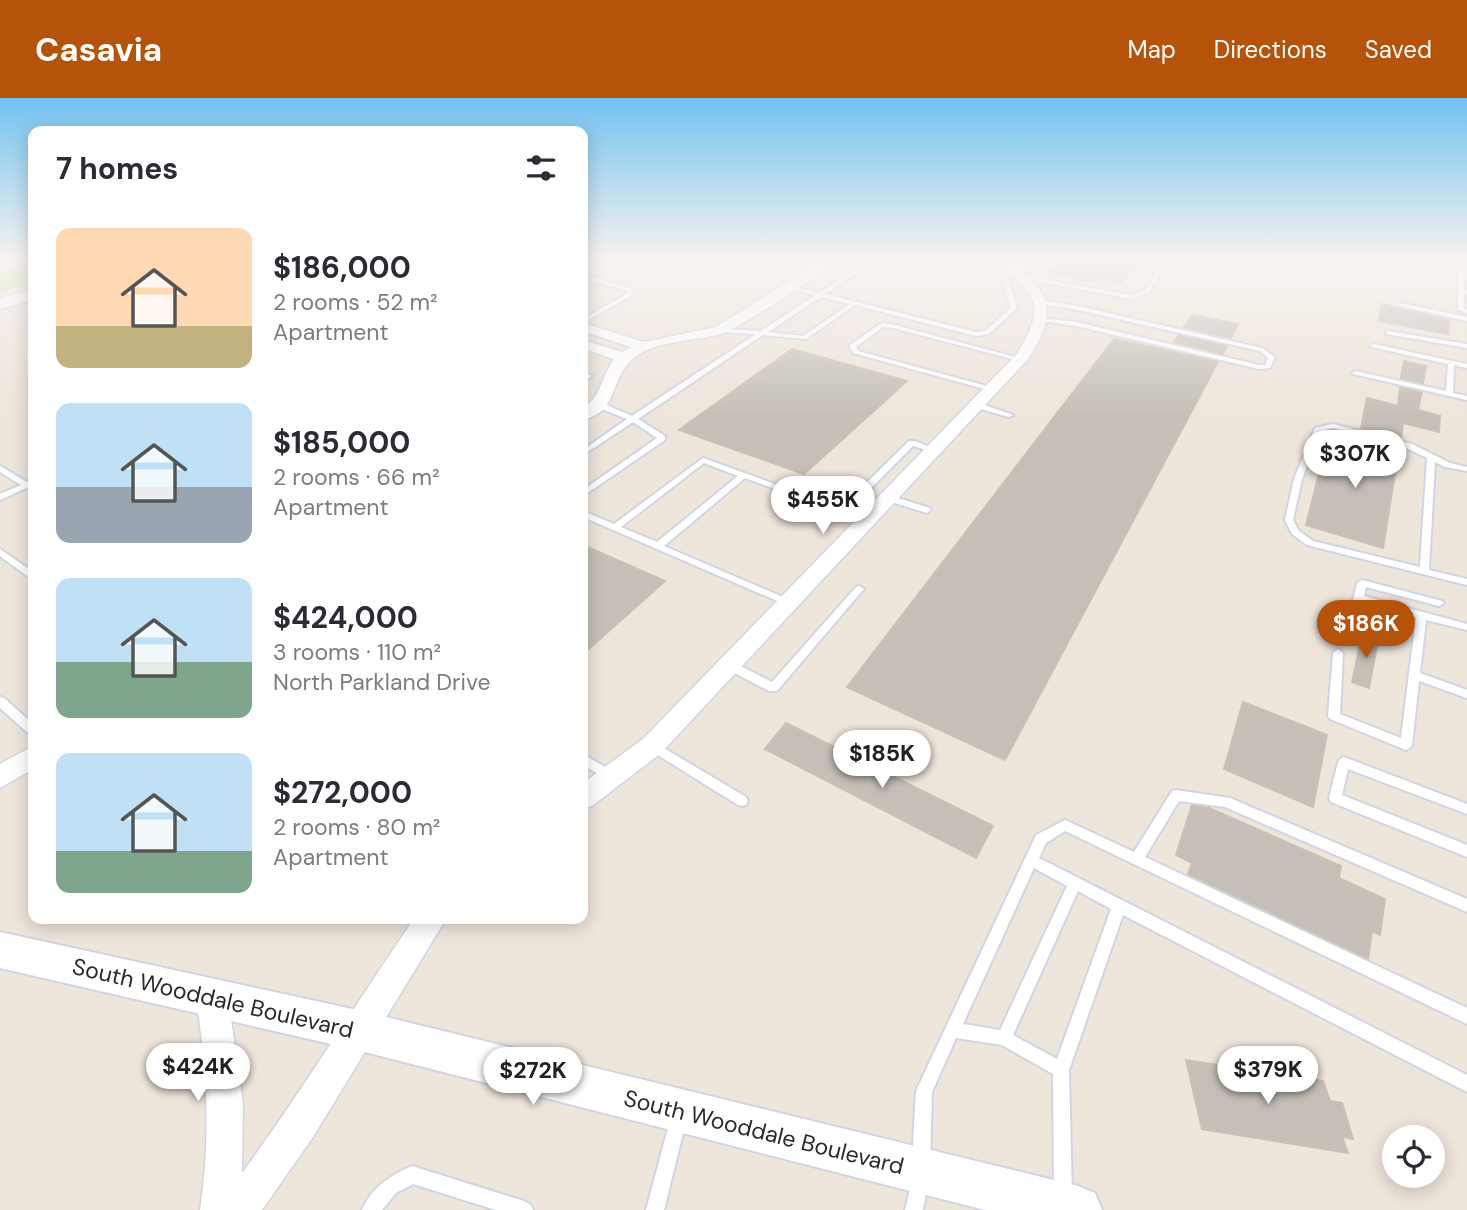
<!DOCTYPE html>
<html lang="en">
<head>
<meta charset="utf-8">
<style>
	:root { --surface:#fff; --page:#f2f2f3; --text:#2b2b33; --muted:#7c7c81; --accent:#b45309 }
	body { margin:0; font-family:"DM Sans",sans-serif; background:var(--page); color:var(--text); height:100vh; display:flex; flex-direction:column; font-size:26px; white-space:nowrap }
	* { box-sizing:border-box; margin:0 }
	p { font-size:23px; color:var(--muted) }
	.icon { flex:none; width:38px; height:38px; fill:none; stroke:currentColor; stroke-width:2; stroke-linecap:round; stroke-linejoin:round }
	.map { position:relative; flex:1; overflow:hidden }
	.panel { position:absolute; left:28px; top:28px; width:560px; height:798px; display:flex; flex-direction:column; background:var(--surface); border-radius:14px; box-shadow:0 4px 18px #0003 }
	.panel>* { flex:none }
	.buttons { position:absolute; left:1382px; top:1027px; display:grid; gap:14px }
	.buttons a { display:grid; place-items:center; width:63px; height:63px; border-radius:50%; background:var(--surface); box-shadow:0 4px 18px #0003; font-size:35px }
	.price { position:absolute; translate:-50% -60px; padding:0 16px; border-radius:24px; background:#fff; color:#222; font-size:23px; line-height:46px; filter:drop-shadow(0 2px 4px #0008) }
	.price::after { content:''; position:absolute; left:50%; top:42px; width:21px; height:16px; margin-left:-10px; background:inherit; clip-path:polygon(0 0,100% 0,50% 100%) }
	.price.active { background:var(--accent); color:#fff }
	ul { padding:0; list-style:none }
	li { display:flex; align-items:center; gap:21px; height:175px; padding:0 28px }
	li span { display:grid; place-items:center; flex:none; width:196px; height:140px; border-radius:14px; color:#555 }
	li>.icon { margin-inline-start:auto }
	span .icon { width:84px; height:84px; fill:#fffc; stroke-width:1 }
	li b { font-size:30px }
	h2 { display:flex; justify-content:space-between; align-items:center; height:84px; padding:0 28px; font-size:30px }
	header { display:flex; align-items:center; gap:42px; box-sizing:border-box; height:98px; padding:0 35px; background:var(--accent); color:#fff }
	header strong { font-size:33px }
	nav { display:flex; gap:38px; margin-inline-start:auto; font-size:24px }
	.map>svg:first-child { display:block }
	.green { fill:#b2ea92 }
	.building { fill:#c5bfb8; stroke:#cac1b4; stroke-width:2 }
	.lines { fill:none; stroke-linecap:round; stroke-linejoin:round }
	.service-casing { stroke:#d0d5e5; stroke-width:4 }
	.minor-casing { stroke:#d0d5e5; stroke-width:3 }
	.tertiary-casing { stroke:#d0d5e5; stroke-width:4 }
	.secondary-casing { stroke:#d0d5e5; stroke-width:3 }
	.service { fill:#fff; fill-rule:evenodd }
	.minor { fill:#fff; fill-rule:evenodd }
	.tertiary { fill:#fff; fill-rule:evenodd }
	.secondary { fill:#fff; fill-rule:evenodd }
	.labels { text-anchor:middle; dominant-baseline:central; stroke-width:5; stroke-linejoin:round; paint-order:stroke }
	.near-street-label { font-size:23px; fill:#2a2a2a; stroke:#fff }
</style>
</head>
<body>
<header>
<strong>Casavia</strong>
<nav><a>Map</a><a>Directions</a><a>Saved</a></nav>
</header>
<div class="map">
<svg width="1467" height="1112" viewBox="0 0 1467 1112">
	<rect width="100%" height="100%" fill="#eee5db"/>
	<path class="green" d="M 0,161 L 33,161 L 33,184 L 0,194 Z
		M 1275,161 L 1363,161 L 1356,177 Z"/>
	<path class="building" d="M 1062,161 L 1142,161 L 1121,185 L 1100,180 L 1093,184 L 1048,174 Z
		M 1382,206 L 1449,222 L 1448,236 L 1379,223 Z
		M 1192,217 L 1238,226 L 1231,240 L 1184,229 Z
		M 1179,237 L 1227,248 L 1223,256 L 1174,244 Z
		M 1114,241 L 1218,264 L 1005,662 L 847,589 Z
		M 792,251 L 907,283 L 804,376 L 679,332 Z
		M 1404,263 L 1426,268 L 1423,285 L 1401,280 Z
		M 1400,289 L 1422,294 L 1418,312 L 1440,318 L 1439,334 L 1403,325 L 1401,341 L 1361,330 L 1367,300 L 1398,308 Z
		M 1329,337 L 1358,345 L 1359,340 L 1399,351 L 1383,450 L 1306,427 Z
		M 583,447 L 665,483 L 583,556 Z
		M 1363,533 L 1379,538 L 1369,590 L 1352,584 Z
		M 1243,604 L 1327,637 L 1313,709 L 1224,671 Z
		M 786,625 L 993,728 L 976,760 L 765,651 Z
		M 1192,707 L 1209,710 L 1341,768 L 1339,780 L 1385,801 L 1380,837 L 1372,833 L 1368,861 L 1188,776 L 1192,765 L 1176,757 Z
		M 1186,962 L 1256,973 L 1254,964 L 1288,969 L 1291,978 L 1323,983 L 1330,1003 L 1342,1005 L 1353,1041 L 1342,1039 L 1348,1055 L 1202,1031 Z"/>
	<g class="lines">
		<defs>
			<path id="service" d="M 26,161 L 33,162 L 0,173 L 0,169 Z
				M 871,161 L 878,161 L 825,196 L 976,234 L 985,233 L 1011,210 L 1002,182 L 981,161 L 987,161 L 1008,181 L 1017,210 L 989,236 L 976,238 L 855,207 L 806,241 L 763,237 L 638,321 L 665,338 L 665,342 L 583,398 L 583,392 L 657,340 L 633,324 L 583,357 L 583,352 L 627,321 L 596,309 L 596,305 L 602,305 L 632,318 L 756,236 L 720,234 L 717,232 L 718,231 L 761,233 L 815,197 L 787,190 L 787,188 L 819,195 ZM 821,199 L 850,206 L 803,238 L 768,234 Z
				M 1164,164 L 1167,166 L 1149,194 L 1132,201 L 1025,181 L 1028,179 L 1131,197 L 1145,192 Z
				M 1461,167 L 1467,169 L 1467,173 L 1464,172 L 1464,192 L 1467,192 L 1467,196 L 1464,195 L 1464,211 L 1467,211 L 1467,215 L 1458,212 L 1458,169 Z
				M 583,180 L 597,180 L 632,191 L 634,196 L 583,225 L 583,221 L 628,195 L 627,193 L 597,184 L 583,184 Z
				M 1043,203 L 1073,207 L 1262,250 L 1275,259 L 1270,270 L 1259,271 L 1076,228 L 1042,223 L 1040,222 L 1040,220 L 1076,224 L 1259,267 L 1265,267 L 1268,260 L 1260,253 L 1073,211 L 1041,206 L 1041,204 Z
				M 1401,205 L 1467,219 L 1467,223 L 1399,208 L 1399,206 Z
				M 882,225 L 895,227 L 1023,261 L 1020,263 L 893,230 L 883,229 L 856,249 L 858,253 L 994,290 L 994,292 L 992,293 L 853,255 L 849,248 L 850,247 Z
				M 1388,233 L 1467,246 L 1467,250 L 1386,236 L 1386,234 Z
				M 1373,246 L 1467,266 L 1467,270 L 1454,267 L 1453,295 L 1467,298 L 1467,302 L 1353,276 L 1352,275 L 1355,273 L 1446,293 L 1448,266 L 1371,249 L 1370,248 Z
				M 583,274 L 592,278 L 583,284 Z
				M 973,305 L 979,305 L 1013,317 L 1009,319 L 973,309 Z
				M 1333,326 L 1412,346 L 1450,365 L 1467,369 L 1467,373 L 1445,369 L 1435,364 L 1429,472 L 1467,481 L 1467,487 L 1307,447 L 1292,436 L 1285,422 L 1294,381 L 1315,330 ZM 1333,330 L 1406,350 L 1427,360 L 1420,469 L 1313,443 L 1299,433 L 1293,422 L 1302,381 L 1321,333 Z
				M 909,343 L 915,343 L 937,352 L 933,354 L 913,348 L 849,412 L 870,420 L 870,424 L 864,424 L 745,380 L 664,448 L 792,503 L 794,505 L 789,508 L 583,419 L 583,413 L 614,426 L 703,360 L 841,410 ZM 704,365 L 738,378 L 657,444 L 621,429 Z
				M 0,368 L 27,384 L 33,382 L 33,387 L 0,402 L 0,396 L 21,387 L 0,374 Z
				M 888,397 L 930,410 L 931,412 L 927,415 L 885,402 L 884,400 Z
				M 0,451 L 33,474 L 33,481 L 30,480 L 0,458 Z
				M 1362,482 L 1442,503 L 1444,505 L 1439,508 L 1366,489 L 1364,498 L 1467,526 L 1467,532 L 1426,522 L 1420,575 L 1467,592 L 1467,600 L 1419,583 L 1412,647 L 1410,650 L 1406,652 L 1330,621 L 1328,618 L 1333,555 L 1338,551 L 1343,555 L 1340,616 L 1401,640 L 1416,519 L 1362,504 L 1357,525 L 1349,525 L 1348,523 L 1357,485 Z
				M 859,488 L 864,491 L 862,493 L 777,593 L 769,593 L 725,570 L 724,567 L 725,564 L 733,564 L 772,584 L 856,489 Z
				M 0,599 L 4,600 L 33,626 L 33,637 L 29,636 L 0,610 Z
				M 652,643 L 746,699 L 748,703 L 746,707 L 742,708 L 738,707 L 648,651 L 646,648 L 648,645 Z
				M 583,656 L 617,676 L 619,679 L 617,682 L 613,684 L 609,682 L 583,667 Z
				M 1344,659 L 1467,706 L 1467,716 L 1348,671 L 1342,697 L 1467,747 L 1467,759 L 1331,704 L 1329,700 L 1338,664 L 1340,661 Z
				M 1176,692 L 1230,700 L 1467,801 L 1467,814 L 1225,709 L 1179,703 L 1145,759 L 1467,910 L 1467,926 L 1065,733 L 1046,745 L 1039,760 L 1467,977 L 1467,994 L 1123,817 L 1069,972 L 1072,1098 L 1069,1104 L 1063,1107 L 1057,1104 L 1054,1098 L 1053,976 L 1002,947 L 956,940 L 932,994 L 930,1064 L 927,1070 L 922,1072 L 926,1074 L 929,1080 L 923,1112 L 905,1112 L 914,1074 L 919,1072 L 915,1070 L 912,1064 L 916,993 L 1036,737 L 1065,722 L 1134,754 L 1172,693 ZM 1034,770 L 1067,788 L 1000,932 L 963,926 ZM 1078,793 L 1111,811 L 1057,961 L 1013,937 Z
				M 679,1011 L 685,1013 L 687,1019 L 664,1112 L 646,1112 L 671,1019 L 673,1013 Z
				M 412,1068 L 524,1103 L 530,1106 L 533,1112 L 496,1112 L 413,1086 L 396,1095 L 382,1112 L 362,1112 C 371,1090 391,1077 412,1068 Z"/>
			<path id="minor" d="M 825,161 L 839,161 C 826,173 736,232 721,236 C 697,243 665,242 643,254 C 605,275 624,312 583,322 L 583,310 C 602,298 601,279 614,261 L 583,251 L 583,242 L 622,254 L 631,249 L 583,233 L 583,225 L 644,244 L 716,229 Z
				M 998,161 L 1011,161 C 1051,196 1058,215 1028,261 L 661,655 L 592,708 L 583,711 L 583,685 L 643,641 L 1017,256 C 1049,202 1034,201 998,161 Z
				M 33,648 L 33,671 L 0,690 L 0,666 Z
				M 414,821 L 446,821 L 313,1039 L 262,1112 L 200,1112 C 211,1040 207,971 196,899 L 201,888 L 212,883 L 223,888 L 228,899 L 243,1006 L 242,1075 C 303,992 356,905 414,821 Z"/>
			<path id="tertiary" d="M 0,834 L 357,912 L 1078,1088 L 1095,1095 L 1102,1112 L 985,1112 L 357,952 L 0,870 Z"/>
			<path id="secondary" d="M 33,191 L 33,202 L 0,211 L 0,200 Z"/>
		</defs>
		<use href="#service" class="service-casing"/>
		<use href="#minor" class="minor-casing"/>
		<use href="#tertiary" class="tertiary-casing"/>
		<use href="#secondary" class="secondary-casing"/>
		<use href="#service" class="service"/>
		<use href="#minor" class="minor"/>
		<use href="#tertiary" class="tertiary"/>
		<use href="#secondary" class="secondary"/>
	</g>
	<linearGradient id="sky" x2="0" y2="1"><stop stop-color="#73c2f0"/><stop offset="0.51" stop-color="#f7f3ef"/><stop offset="1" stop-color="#f7f3ef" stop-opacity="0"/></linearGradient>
	<rect width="1467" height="317" fill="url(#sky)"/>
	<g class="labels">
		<g class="near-street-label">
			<text transform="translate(213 900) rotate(13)">South Wooddale Boulevard</text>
			<text transform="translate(764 1034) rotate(14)">South Wooddale Boulevard</text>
		</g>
	</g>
</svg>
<div class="buttons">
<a><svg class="icon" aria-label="locate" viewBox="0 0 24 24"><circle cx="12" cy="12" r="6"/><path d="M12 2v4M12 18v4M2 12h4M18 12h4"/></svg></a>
</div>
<b class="price" style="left:1355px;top:392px">$307K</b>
<b class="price" style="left:823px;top:438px">$455K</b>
<b class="price active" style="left:1366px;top:562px">$186K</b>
<b class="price" style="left:882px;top:692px">$185K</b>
<b class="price" style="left:198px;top:1005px">$424K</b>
<b class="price" style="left:1268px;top:1008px">$379K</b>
<b class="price" style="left:533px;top:1009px">$272K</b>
<section class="panel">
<h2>7 homes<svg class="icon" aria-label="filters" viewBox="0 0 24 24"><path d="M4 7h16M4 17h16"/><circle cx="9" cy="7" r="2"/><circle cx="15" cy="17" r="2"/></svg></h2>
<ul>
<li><span style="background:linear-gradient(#ffd9b3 70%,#c2b280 0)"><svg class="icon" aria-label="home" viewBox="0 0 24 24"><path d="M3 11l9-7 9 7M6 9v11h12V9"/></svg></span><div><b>$186,000</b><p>2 rooms · 52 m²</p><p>Apartment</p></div></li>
<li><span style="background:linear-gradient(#bfe0f5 60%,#9aa5b1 0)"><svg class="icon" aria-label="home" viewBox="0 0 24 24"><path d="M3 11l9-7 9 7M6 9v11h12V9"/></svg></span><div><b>$185,000</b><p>2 rooms · 66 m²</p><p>Apartment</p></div></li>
<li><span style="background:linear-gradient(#bfe0f5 60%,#7fa58c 0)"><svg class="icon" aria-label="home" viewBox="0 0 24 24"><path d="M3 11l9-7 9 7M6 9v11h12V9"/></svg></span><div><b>$424,000</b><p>3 rooms · 110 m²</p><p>North Parkland Drive</p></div></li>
<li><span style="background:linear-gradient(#bfe0f5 70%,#7fa58c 0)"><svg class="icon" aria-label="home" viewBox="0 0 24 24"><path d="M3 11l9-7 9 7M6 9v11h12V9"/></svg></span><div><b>$272,000</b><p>2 rooms · 80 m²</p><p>Apartment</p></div></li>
</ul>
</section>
</div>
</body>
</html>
